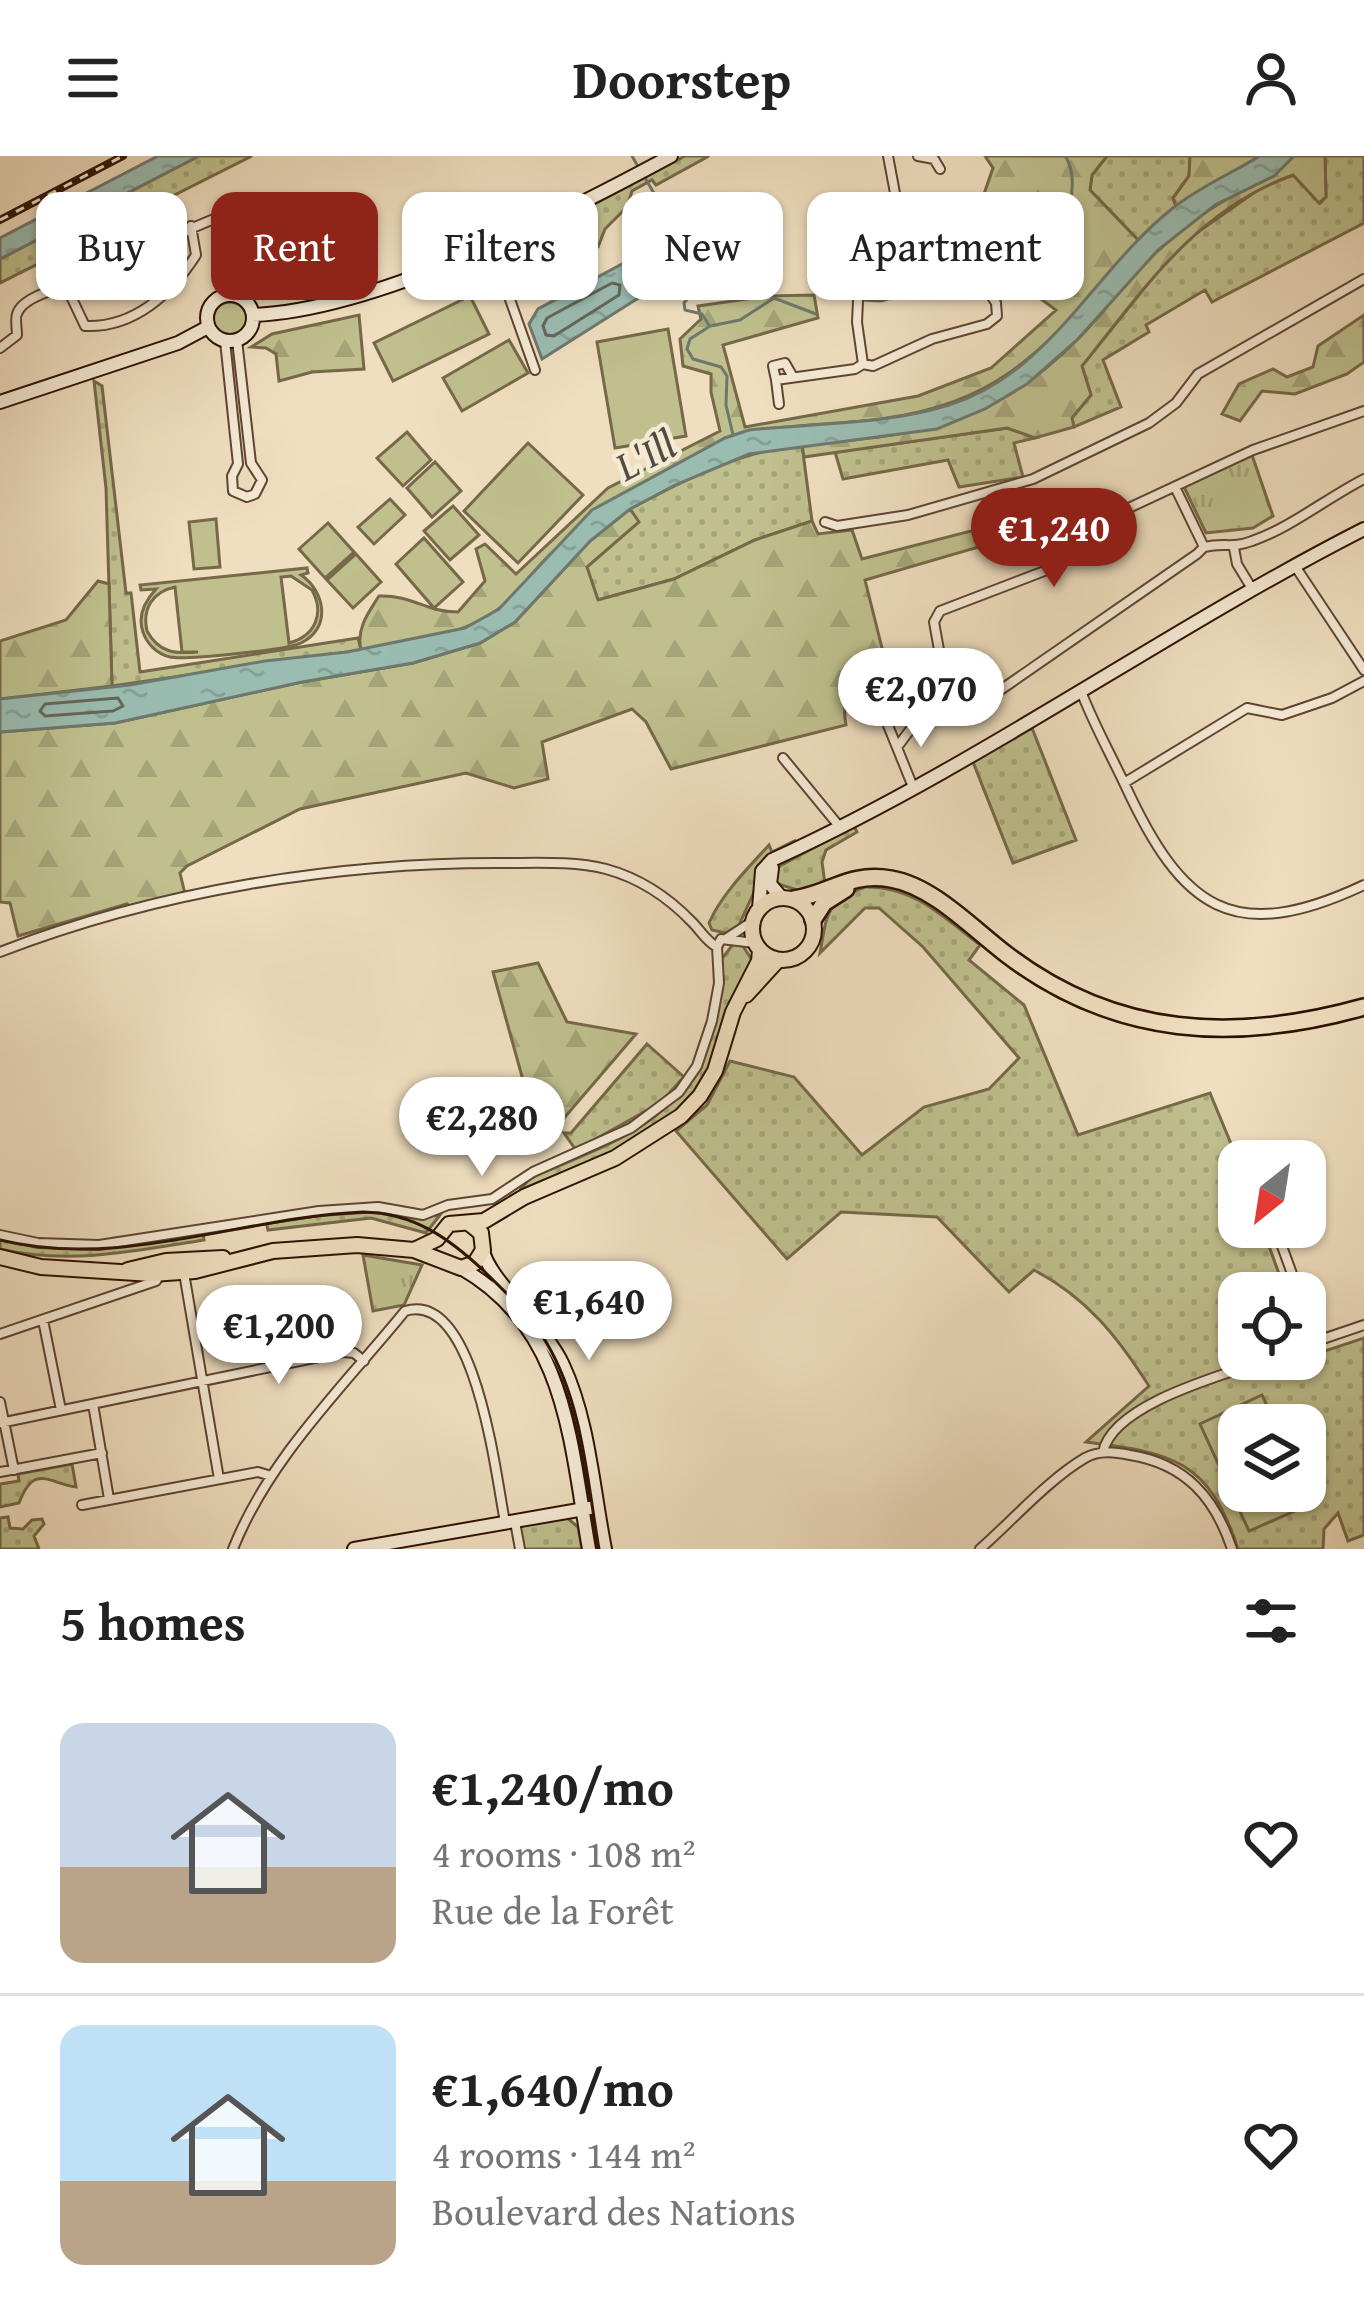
<!DOCTYPE html>
<html lang="en">
<head>
<meta charset="utf-8">
<style>
	:root { --surface:#fff; --page:#f2f2f2; --text:#222; --muted:#767676; --line:#e0e0e0; --accent:#8f2418 }
	body { margin:0; font-family:"Gentium Book Plus",serif; background:var(--page); color:var(--text); height:100vh; display:flex; flex-direction:column; font-size:45px; white-space:nowrap }
	* { box-sizing:border-box; margin:0 }
	p { font-size:39px; color:var(--muted) }
	.icon { flex:none; width:66px; height:66px; fill:none; stroke:currentColor; stroke-width:2; stroke-linecap:round; stroke-linejoin:round }
	.map { position:relative; height:1393px; overflow:hidden }
	.panel { display:flex; flex-direction:column; background:var(--surface); flex:1 }
	.panel>* { flex:none }
	.guide { position:absolute; left:36px; top:36px; width:1293px; height:108px; display:flex; gap:24px }
	.needle { width:78px; rotate:210deg }
	.fabs { position:absolute; left:1218px; top:984px; display:grid; gap:24px }
	.fabs a { display:grid; place-items:center; width:108px; height:108px; border-radius:24px; background:var(--surface); box-shadow:0 3px 9px #0004; font-size:60px }
	.price { position:absolute; translate:-50% -102px; padding:0 27px; border-radius:42px; background:#fff; color:#222; font-size:39px; line-height:78px; filter:drop-shadow(0 3px 6px #0008) }
	.price::after { content:''; position:absolute; left:50%; top:72px; width:36px; height:27px; margin-left:-18px; background:inherit; clip-path:polygon(0 0,100% 0,50% 100%) }
	.price.active { background:var(--accent); color:#fff }
	ul { padding:0; list-style:none }
	li { display:flex; align-items:center; gap:36px; height:300px; padding:0 60px }
	li+li { border-top:3px solid var(--line) }
	li span { display:grid; place-items:center; flex:none; width:336px; height:240px; border-radius:24px; color:#555 }
	li>.icon { margin-inline-start:auto }
	span .icon { width:144px; height:144px; fill:#fffc; stroke-width:1 }
	li b { font-size:51px }
	h2 { display:flex; justify-content:space-between; align-items:center; height:144px; padding:0 60px; font-size:51px }
	.pill { padding:0 42px; border-radius:24px; background:var(--surface); box-shadow:0 3px 9px #0004; font-size:42px; line-height:108px }
	.pill.active { background:var(--accent); color:#fff }
	header { display:flex; justify-content:space-between; align-items:center; height:156px; padding:0 60px; background:var(--surface); font-size:54px; font-weight:700 }
	.map>svg:first-child { display:block }
	.grass { fill:url(#grass-dots); stroke:#766849; stroke-width:3; fill-rule:evenodd }
	.forest { fill:url(#forest-firs); stroke:#766849; stroke-width:3 }
	.park { fill:url(#park-tufts); stroke:#766849; stroke-width:3 }
	.garden { fill:#bfc08e; stroke:#766849; stroke-width:3; fill-rule:evenodd }
	.water { fill:url(#water-ripples); stroke:#6e786c; stroke-width:3 }
	.lines { fill:none; stroke-linecap:round; stroke-linejoin:round }
	.shore { stroke:#64665a; stroke-width:3 }
	.stream { stroke:#6e786c; stroke-width:3 }
	.street-casing { stroke:#5e4433; stroke-width:12 }
	.secondary-casing { stroke:#2d1104; stroke-width:16 }
	.primary-casing { stroke:#2d1104; stroke-width:18 }
	.highway-casing { stroke:#2d1104; stroke-width:20 }
	.street { stroke:#f5ead5; stroke-width:8 }
	.secondary { stroke:#f5ead5; stroke-width:12 }
	.primary { stroke:#efdebf; stroke-width:14 }
	.highway { stroke:#efdebf; stroke-width:15 }
	.tram { stroke:#2d1104; stroke-width:3 }
	.rail-casing { stroke:#2d1104; stroke-width:8 }
	.rail { stroke:#f5ead5; stroke-width:3; stroke-dasharray:9; stroke-linecap:butt }
	.labels { text-anchor:middle; dominant-baseline:central; stroke-width:9; stroke-linejoin:round; paint-order:stroke }
	.water-label { font-size:42px; font-style:italic; fill:#534d41; stroke:#f5ead5 }
</style>
</head>
<body>
<header><svg class="icon" aria-label="menu" viewBox="0 0 24 24"><path d="M4 6h16M4 12h16M4 18h16"/></svg>Doorstep<svg class="icon" aria-label="person" viewBox="0 0 24 24"><circle cx="12" cy="8" r="4"/><path d="M4 21q1-7 8-7t8 7"/></svg></header>
<div class="map">
<svg width="1364" height="1393" viewBox="0 0 1364 1393">
	<defs>
		<pattern id="grass-dots" width="8" height="8" patternUnits="userSpaceOnUse" patternTransform="scale(3)"><rect width="8" height="8" fill="#bfc08e"/><path d="M2 2h.1M6 6h.1" fill="none" stroke="#a4a479" stroke-width="1.8" stroke-linecap="round"/></pattern>
		<pattern id="forest-firs" width="22" height="20" patternUnits="userSpaceOnUse" patternTransform="scale(3)"><rect width="22" height="20" fill="#bfc08e"/><path d="M5 1l3.5 6h-7zM16 11l3.5 6h-7z" fill="#a4a479"/></pattern>
		<pattern id="park-tufts" width="24" height="20" patternUnits="userSpaceOnUse" patternTransform="scale(3)"><rect width="24" height="20" fill="#bfc08e"/><path d="M3 7l-1-3M5 7V3M7 7l1-3M15 17l-1-3M17 17v-4M19 17l1-3" fill="none" stroke="#a4a479"/></pattern>
		<pattern id="water-ripples" width="26" height="14" patternUnits="userSpaceOnUse" patternTransform="scale(3)"><rect width="26" height="14" fill="#9abcb1"/><path d="M2 4q2-2 4 0t4 0M15 11q2-2 4 0t4 0" fill="none" stroke="#85a197"/></pattern>
	</defs>
	<rect width="100%" height="100%" fill="#efdebf"/>
	<filter id="stains"><feTurbulence type="fractalNoise" baseFrequency=".00167" numOctaves="4"/><feColorMatrix values="0 0 0 0 .2 0 0 0 0 .09 0 0 0 0 .02 0 0 0 .5 -.17"/></filter>
	<radialGradient id="worn" r=".72"><stop offset=".6" stop-color="#630" stop-opacity="0"/><stop offset="1" stop-color="#630" stop-opacity=".3"/></radialGradient>
	<path class="grass" d="M 199,0 L 252,0 L 0,127 L 0,103 Z
		M 685,0 L 709,0 L 656,29 L 652,24 L 632,35 L 627,51 L 605,73 L 598,91 L 557,120 L 519,133 L 511,128 L 502,97 Z
		M 1107,0 L 1190,0 L 1189,20 L 1173,42 L 1176,50 L 1140,86 L 1090,34 L 1092,19 Z
		M 1325,0 L 1364,0 L 1364,67 L 1212,146 L 1205,134 L 1146,169 L 1149,176 L 1103,204 L 1121,251 L 1074,271 L 1072,262 L 1091,239 L 1082,210 L 1178,90 L 1265,29 L 1294,19 L 1320,47 L 1326,41 Z
		M 94,225 L 102,230 L 126,437 L 131,437 L 140,516 L 358,482 L 361,494 L 112,530 L 106,332 Z
		M 1008,272 L 1035,282 L 1014,287 L 1023,321 L 959,331 L 948,304 L 843,323 L 835,296 Z
		M 802,289 L 812,365 L 755,384 L 674,423 L 598,444 L 586,411 L 638,366 L 630,353 C 684,324 740,295 802,289 Z
		M 1032,572 L 1076,684 L 1013,707 L 973,606 Z
		M 854,670 L 857,676 L 826,694 L 822,706 L 825,728 L 800,735 L 775,727 L 774,715 L 780,710 Z
		M 796,684 L 769,703 L 739,769 L 726,777 L 712,774 L 709,767 C 721,739 748,712 769,689 L 772,696 Z
		M 865,731 C 914,730 943,761 980,789 L 969,804 L 1024,849 L 1078,979 L 1210,937 L 1239,1007 L 1239,1071 L 1262,1071 L 1286,1137 L 1239,1137 L 1239,1203 L 1305,1203 L 1305,1189 L 1310,1200 L 1364,1182 L 1364,1379 L 1348,1385 L 1338,1357 L 1324,1373 L 1323,1393 L 1238,1393 C 1209,1304 1173,1297 1086,1286 L 1149,1230 C 1117,1180 1087,1142 1034,1114 L 1009,1136 L 937,1061 L 841,1056 L 787,1103 L 676,975 L 707,949 L 730,905 L 794,921 L 862,999 L 924,951 L 989,933 L 1019,902 L 923,791 L 879,752 L 865,752 L 820,797 C 827,759 825,745 865,731 ZM 1239,1269 L 1305,1269 L 1305,1335 L 1239,1335 Z
		M 734,787 L 741,787 L 752,804 L 729,847 L 707,921 L 678,956 L 626,991 L 520,1034 L 530,1022 C 611,987 691,965 714,868 C 719,846 724,826 721,804 Z
		M 647,888 L 684,921 L 660,947 L 576,994 L 564,977 L 571,977 Z
		M 354,1053 L 419,1061 L 440,1059 L 426,1077 L 371,1062 L 268,1074 L 266,1065 Z
		M 203,1075 L 204,1084 C 135,1095 68,1109 0,1093 L 0,1082 L 120,1089 Z
		M 72,1308 L 76,1331 C 48,1327 34,1307 19,1347 L 0,1351 L 0,1328 L 19,1325 L 18,1318 Z
		M 561,1357 L 578,1371 L 582,1393 L 520,1393 L 514,1365 Z
		M 8,1361 L 10,1372 L 23,1373 L 32,1364 L 42,1363 L 44,1368 L 34,1380 L 39,1393 L 0,1393 L 0,1362 Z"/>
	<path class="forest" d="M 985,0 L 1107,0 L 1092,19 L 1090,34 L 1140,86 C 1054,178 1015,245 881,263 C 828,270 776,267 725,282 L 556,393 C 535,411 519,438 497,454 C 460,482 406,486 361,494 C 356,473 368,457 379,440 C 414,439 424,456 458,456 L 485,425 L 476,393 L 485,388 L 516,418 L 608,332 L 720,275 L 711,236 L 711,218 L 683,210 L 680,183 L 701,163 L 698,150 L 768,140 L 814,139 L 818,162 L 723,189 L 745,271 L 918,240 L 991,212 L 1056,154 L 1038,141 L 977,58 L 993,12 Z
		M 1190,0 L 1260,0 L 1176,50 L 1173,42 L 1189,20 Z
		M 1294,0 L 1325,0 L 1326,41 L 1319,47 L 1293,19 C 1196,54 1144,133 1082,210 L 1091,239 L 1072,262 L 1074,271 L 1035,282 L 1007,272 L 804,301 L 802,289 C 921,278 989,272 1078,183 C 1106,155 1129,121 1159,94 C 1176,78 1197,61 1217,49 C 1246,31 1269,26 1294,0 Z
		M 359,159 L 364,213 L 312,216 L 279,225 L 276,198 L 266,192 L 251,191 L 272,178 Z
		M 1364,159 L 1364,206 L 1347,218 L 1295,238 L 1262,235 L 1240,265 L 1222,258 L 1239,228 L 1273,213 L 1287,221 L 1313,211 L 1318,190 Z
		M 1069,350 L 1044,372 L 865,424 L 884,500 C 860,522 839,533 846,569 L 671,613 L 646,566 L 632,553 L 542,586 L 548,623 L 514,632 L 466,617 L 300,653 L 187,710 L 180,717 L 185,738 L 133,753 L 127,748 L 18,780 L 10,747 L 0,746 L 0,576 L 115,567 L 302,526 L 413,507 L 480,487 L 515,466 L 590,385 L 630,353 L 639,366 L 587,411 L 598,444 L 674,423 L 755,384 L 812,365 L 818,378 L 852,374 L 862,403 Z
		M 98,425 L 109,428 L 112,530 L 0,543 L 0,485 L 66,464 Z
		M 538,807 L 567,866 L 636,878 L 541,989 L 493,816 Z"/>
	<path class="park" d="M 892,81 L 899,140 L 881,145 L 863,144 L 869,99 Z
		M 1252,299 L 1273,360 L 1253,372 L 1206,377 L 1184,331 Z
		M 363,1099 L 422,1109 L 404,1149 L 373,1155 Z"/>
	<path class="garden" d="M 470,140 L 489,178 L 393,225 L 374,187 Z
		M213 163a17 17 0 1 1 34 0a17 17 0 1 1-34 0Z
		M 668,173 L 686,280 L 615,292 L 597,186 Z
		M 509,184 L 528,217 L 462,255 L 443,222 Z
		M 407,276 L 431,304 L 403,330 L 377,302 Z
		M 528,287 L 583,339 L 518,407 L 464,355 Z
		M 435,306 L 461,335 L 432,361 L 407,332 Z
		M 390,343 L 405,359 L 374,388 L 358,371 Z
		M 453,350 L 479,379 L 450,404 L 424,375 Z
		M 216,363 L 220,411 L 194,413 L 189,366 Z
		M 328,367 L 354,396 L 325,422 L 299,393 Z
		M 424,382 L 463,426 L 434,452 L 396,408 Z
		M 356,398 L 381,426 L 353,452 L 327,424 Z
		M 307,412 L 308,417 L 301,419 C 325,435 332,472 301,487 C 287,494 185,504 170,501 C 157,498 147,488 143,476 C 137,459 145,445 156,433 L 141,434 L 140,429 ZM 291,420 L 312,434 C 325,458 315,480 289,487 L 281,421 ZM 175,431 L 182,496 L 198,496 C 175,498 159,497 147,475 C 142,453 152,436 175,431 Z
		M 1262,1239 L 1276,1269 L 1239,1269 L 1239,1335 L 1305,1335 L 1305,1330 L 1313,1347 L 1249,1375 L 1200,1268 Z"/>
	<path class="water" d="M 158,0 L 199,0 L 0,103 L 0,82 Z
		M 1260,0 L 1294,0 L 1274,20 L 1215,49 L 1158,94 L 1077,184 L 1027,228 L 985,253 L 937,273 L 749,298 L 675,329 L 630,353 L 590,385 L 515,466 L 480,487 L 413,507 L 302,526 L 115,567 L 0,576 L 0,543 L 130,529 L 265,505 L 347,496 L 465,472 L 499,453 L 592,354 L 725,282 L 749,274 C 815,267 885,269 949,249 C 1051,217 1094,114 1173,52 C 1199,31 1232,17 1260,0 Z
		M 622,108 L 640,141 L 542,203 L 529,168 L 538,153 Z"/>
	<g class="lines">
		<path class="shore" d="M 612,127 L 620,129 L 619,139 L 554,180 L 546,179 L 543,170 L 547,162 Z
			M 118,542 L 123,550 L 113,555 L 45,560 L 40,555 L 45,548 Z"/>
		<path class="stream" d="M 632,0 L 640,14
			M 645,22 L 700,115 L 696,131 L 684,147 L 685,154 L 702,158 L 709,169
			M 1009,111 C 1019,107 1036,103 1044,96 C 1067,78 1082,24 1065,0
			M 733,279 L 726,249 L 727,220 L 721,211 L 693,203 L 687,193 L 690,183 L 710,170 L 740,164 L 774,142 L 816,158"/>
		<defs>
			<path id="street" d="M 918,0 L 934,3 L 940,13
				M 491,90 L 535,214
				M 67,132 L 85,170 C 134,172 171,138 196,99 L 191,70
				M 225,185 L 238,308 L 232,320 L 233,335 L 247,341 L 255,338 L 262,324 L 251,307 L 237,184
				M 0,192 L 17,179 C 17,175 15,161 17,158 C 22,142 57,131 72,131 L 144,92 L 214,63 L 223,65 L 228,139
				M 863,208 L 857,166 L 860,103 L 894,69
				M 793,221 L 785,207 L 773,210 L 776,224 L 855,213 L 863,208 L 873,210 L 932,183 L 987,168 L 997,160 L 996,147 L 957,88 L 900,79 L 894,69 L 898,53 L 888,0
				M 776,224 L 779,248
				M 825,366 L 837,370 L 908,359 L 1033,323 L 1149,267 L 1176,247 L 1198,218 L 1364,123
				M 1205,391 C 1224,386 1231,393 1252,385 C 1290,372 1327,342 1364,323
				M 1234,392 L 1237,408 L 1251,431
				M 1295,410 L 1364,514
				M 945,527 L 934,466 L 940,455 L 1047,414 L 1088,371 L 1253,294 L 1364,255
				M 945,527 L 988,538 L 999,535 L 1197,398 L 1204,391 L 1175,331
				M 1081,535 C 1093,567 1110,597 1125,629 C 1182,752 1232,791 1364,729
				M 898,590 L 945,527
				M 783,602 L 839,670
				M 1124,627 L 1247,552 L 1282,559 L 1332,542 L 1364,525
				M 913,631 L 883,557 L 897,535 L 926,551
				M 727,782 L 753,765
				M 0,796 C 157,735 337,706 505,707 C 538,707 574,705 606,713 C 639,722 668,741 692,766 C 701,775 706,785 717,791 L 721,783 L 755,787
				M 1251,1003 L 1252,1005
				M 1275,1071 L 1299,1137
				M 0,1079 L 38,1087 L 99,1089 L 319,1055 L 378,1051 L 423,1059 L 448,1049 L 492,1043 L 533,1016 L 631,972 L 679,936 L 697,910 L 712,865 L 719,827 L 717,791
				M 184,1117 L 219,1323
				M 1305,1153 L 1317,1185
				M 43,1164 L 61,1254
				M 0,1178 L 156,1125 L 160,1119
				M 1305,1189 L 1364,1169
				M 0,1246 L 14,1314
				M 93,1248 L 109,1343
				M 0,1267 L 343,1196 L 354,1197 L 364,1205
				M 1103,1296 C 1113,1247 1227,1218 1269,1203
				M 0,1316 L 102,1297
				M 82,1349 L 258,1316 L 271,1320
				M 515,1366 L 520,1393
				M 233,1393 C 269,1302 344,1230 405,1155 C 476,1133 496,1322 505,1366
				M 980,1393 C 1012,1365 1049,1323 1085,1302 C 1099,1294 1115,1296 1130,1299 C 1186,1308 1215,1342 1232,1393"/>
			<path id="secondary" d="M207 162a23 23 0 1 1 46 0a23 23 0 1 1-46 0Z
				M 253,159 C 378,154 560,60 671,0
				M 0,246 L 178,187 L 208,171
				M 772,712 L 770,728 L 781,741
				M 759,753 L 762,715 L 772,704 C 978,610 1162,476 1364,373
				M 483,1094 C 487,1122 547,1172 563,1209 C 589,1265 593,1333 605,1393
				M 461,1112 C 567,1172 570,1287 589,1393
				M 354,1393 L 590,1352"/>
			<path id="primary" d="M752 773a31 31 0 1 1 62 0a31 31 0 1 1-62 0Z
				M 746,839 L 778,804
				M 414,1094 L 437,1083 L 449,1068 L 484,1065 L 524,1041 L 615,1002 L 681,960 L 700,940 L 715,915 L 733,856 L 759,805 L 760,794
				M 0,1101 L 41,1111 L 152,1118 L 195,1115 L 273,1095 L 357,1089 L 414,1094 L 461,1112 L 475,1107 L 483,1094 L 481,1077 L 470,1068
				M 128,1114 L 166,1105 L 223,1102"/>
			<path id="highway" d="M 794,743 C 832,737 848,716 891,723 C 933,730 973,773 1006,798 C 1116,882 1235,887 1364,851
				M 813,764 L 824,747 L 846,733"/>
		</defs>
		<use href="#street" class="street-casing"/>
		<use href="#secondary" class="secondary-casing"/>
		<use href="#primary" class="primary-casing"/>
		<use href="#highway" class="highway-casing"/>
		<use href="#street" class="street"/>
		<use href="#secondary" class="secondary"/>
		<use href="#primary" class="primary"/>
		<use href="#highway" class="highway"/>
		<path class="tram" d="M 0,1084 C 121,1114 242,1061 363,1056 C 414,1057 449,1082 485,1116 C 507,1138 530,1159 546,1186 C 583,1247 587,1325 599,1393"/>
		<defs>
			<path id="rail" d="M 0,64 L 123,0"/>
		</defs>
		<use href="#rail" class="rail-casing"/>
		<use href="#rail" class="rail"/>
	</g>
	<g class="labels">
		<g class="water-label">
			<text transform="translate(645 298) rotate(-28)">L'Ill</text>
		</g>
	</g>
	<rect width="100%" height="100%" filter="url(#stains)"/>
	<rect width="100%" height="100%" fill="url(#worn)"/>
</svg>
<div class="fabs">
<a><svg class="needle" viewBox="-14 -14 28 28"><path d="M0-13l5 13h-10z" fill="#e53935"/><path d="M0 13l5-13h-10z" fill="#767676"/></svg></a>
<a><svg class="icon" aria-label="locate" viewBox="0 0 24 24"><circle cx="12" cy="12" r="6"/><path d="M12 2v4M12 18v4M2 12h4M18 12h4"/></svg></a>
<a><svg class="icon" aria-label="layers" viewBox="0 0 24 24"><path d="M12 4l9 5-9 5-9-5zM3 14l9 5 9-5"/></svg></a>
</div>
<b class="price active" style="left:1054px;top:434px">€1,240</b>
<b class="price" style="left:921px;top:594px">€2,070</b>
<b class="price" style="left:482px;top:1023px">€2,280</b>
<b class="price" style="left:589px;top:1207px">€1,640</b>
<b class="price" style="left:279px;top:1231px">€1,200</b>
<div class="guide">
<a class="pill">Buy</a>
<a class="pill active">Rent</a>
<a class="pill">Filters</a>
<a class="pill">New</a>
<a class="pill">Apartment</a>
</div>
</div>
<section class="panel">
<h2>5 homes<svg class="icon" aria-label="filters" viewBox="0 0 24 24"><path d="M4 7h16M4 17h16"/><circle cx="9" cy="7" r="2"/><circle cx="15" cy="17" r="2"/></svg></h2>
<ul>
<li><span style="background:linear-gradient(#c9d6e8 60%,#b9a48a 0)"><svg class="icon" aria-label="home" viewBox="0 0 24 24"><path d="M3 11l9-7 9 7M6 9v11h12V9"/></svg></span><div><b>€1,240/mo</b><p>4 rooms · 108 m²</p><p>Rue de la Forêt</p></div><svg class="icon" aria-label="heart" viewBox="0 0 24 24"><path d="M12 20l-8-8c-3-5 5-10 8-4 3-6 11-1 8 4z"/></svg></li>
<li><span style="background:linear-gradient(#bfe0f5 65%,#b9a48a 0)"><svg class="icon" aria-label="home" viewBox="0 0 24 24"><path d="M3 11l9-7 9 7M6 9v11h12V9"/></svg></span><div><b>€1,640/mo</b><p>4 rooms · 144 m²</p><p>Boulevard des Nations</p></div><svg class="icon" aria-label="heart" viewBox="0 0 24 24"><path d="M12 20l-8-8c-3-5 5-10 8-4 3-6 11-1 8 4z"/></svg></li>
</ul>
</section>
</body>
</html>
